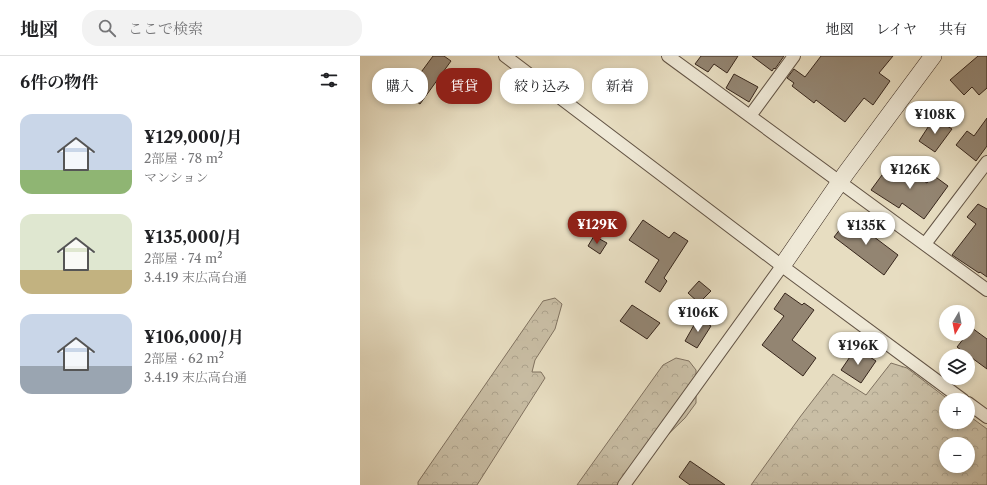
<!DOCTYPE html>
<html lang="ja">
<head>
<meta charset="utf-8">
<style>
	:root { --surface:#fff; --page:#f2f2f2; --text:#202124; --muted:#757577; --line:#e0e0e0; --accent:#8f2418 }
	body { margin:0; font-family:"Libre Caslon Text","Noto Serif JP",serif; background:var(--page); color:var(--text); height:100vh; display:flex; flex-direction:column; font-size:15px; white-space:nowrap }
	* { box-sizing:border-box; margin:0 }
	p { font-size:13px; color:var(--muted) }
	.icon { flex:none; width:22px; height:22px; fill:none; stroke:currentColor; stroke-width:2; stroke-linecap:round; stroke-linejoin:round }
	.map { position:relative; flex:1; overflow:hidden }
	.sheet { display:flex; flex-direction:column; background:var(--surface); width:360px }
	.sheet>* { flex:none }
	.hud { position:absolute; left:12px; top:12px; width:380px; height:36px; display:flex; gap:8px }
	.needle { width:26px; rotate:190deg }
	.fabs { position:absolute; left:579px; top:249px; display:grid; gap:8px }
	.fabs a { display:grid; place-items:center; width:36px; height:36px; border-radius:50%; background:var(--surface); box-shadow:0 2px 6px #0003; font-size:20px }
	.price { position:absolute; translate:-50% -34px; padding:0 9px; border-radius:14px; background:#fff; color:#222; font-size:13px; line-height:26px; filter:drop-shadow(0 1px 2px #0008) }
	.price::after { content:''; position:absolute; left:50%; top:24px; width:12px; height:9px; margin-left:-6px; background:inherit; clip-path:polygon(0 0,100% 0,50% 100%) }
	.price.current { background:var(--accent); color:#fff }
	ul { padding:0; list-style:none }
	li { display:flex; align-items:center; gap:12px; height:100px; padding:0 20px }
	li span { display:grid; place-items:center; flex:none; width:112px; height:80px; border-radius:12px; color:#555 }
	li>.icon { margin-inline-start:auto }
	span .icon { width:48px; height:48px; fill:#fffc; stroke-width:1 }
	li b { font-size:17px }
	h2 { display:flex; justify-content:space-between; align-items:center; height:48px; padding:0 20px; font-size:17px }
	.chip { padding:0 14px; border-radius:16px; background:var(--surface); box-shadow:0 2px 6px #0003; font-size:14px; line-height:36px }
	.chip.current { background:var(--accent); color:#fff }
	header { display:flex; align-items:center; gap:24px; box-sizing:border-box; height:56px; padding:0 20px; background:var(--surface); border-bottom:1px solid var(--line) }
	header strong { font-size:19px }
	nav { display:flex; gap:22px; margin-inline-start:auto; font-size:14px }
	.search { width:280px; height:36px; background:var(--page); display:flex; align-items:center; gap:10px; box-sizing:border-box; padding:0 14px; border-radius:16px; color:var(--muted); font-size:15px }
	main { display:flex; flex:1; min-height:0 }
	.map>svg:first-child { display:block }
	.forest { fill:url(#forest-crowns); stroke:#807260; fill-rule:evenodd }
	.building { fill:#938572; stroke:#37261c }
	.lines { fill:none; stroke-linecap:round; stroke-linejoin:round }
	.street-casing { stroke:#635445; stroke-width:14 }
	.secondary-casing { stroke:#37261c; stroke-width:18 }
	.street { stroke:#efe9d7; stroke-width:12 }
	.secondary { stroke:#efe9d7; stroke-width:17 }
</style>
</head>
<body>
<header>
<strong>地図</strong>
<div class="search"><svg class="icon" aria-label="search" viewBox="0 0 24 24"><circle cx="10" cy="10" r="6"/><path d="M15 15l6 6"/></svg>ここで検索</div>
<nav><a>地図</a><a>レイヤ</a><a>共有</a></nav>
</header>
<main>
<section class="sheet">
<h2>6件の物件<svg class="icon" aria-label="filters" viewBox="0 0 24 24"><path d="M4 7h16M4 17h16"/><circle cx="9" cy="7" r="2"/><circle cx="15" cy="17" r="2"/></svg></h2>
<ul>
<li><span style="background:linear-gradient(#c9d6e8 70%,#8fb573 0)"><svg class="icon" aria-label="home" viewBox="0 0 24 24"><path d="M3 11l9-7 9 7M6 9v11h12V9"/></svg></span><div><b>¥129,000/月</b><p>2部屋 · 78 m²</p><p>マンション</p></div></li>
<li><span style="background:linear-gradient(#dfe7d0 70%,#c2b280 0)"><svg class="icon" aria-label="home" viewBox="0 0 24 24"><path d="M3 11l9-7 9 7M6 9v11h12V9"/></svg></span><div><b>¥135,000/月</b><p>2部屋 · 74 m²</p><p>3.4.19 末広高台通</p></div></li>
<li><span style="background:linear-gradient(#c9d6e8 65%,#9aa5b1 0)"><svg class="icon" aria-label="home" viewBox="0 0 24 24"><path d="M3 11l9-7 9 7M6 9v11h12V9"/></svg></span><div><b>¥106,000/月</b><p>2部屋 · 62 m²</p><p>3.4.19 末広高台通</p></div></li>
</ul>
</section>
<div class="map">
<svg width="627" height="429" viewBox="0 0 627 429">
	<defs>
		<pattern id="forest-crowns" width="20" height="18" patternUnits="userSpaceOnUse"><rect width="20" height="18" fill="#c9bea5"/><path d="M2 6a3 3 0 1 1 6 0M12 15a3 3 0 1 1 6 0" fill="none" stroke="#ada38d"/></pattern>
	</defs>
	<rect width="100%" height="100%" fill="#e7ddc1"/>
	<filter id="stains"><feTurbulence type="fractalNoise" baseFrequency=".005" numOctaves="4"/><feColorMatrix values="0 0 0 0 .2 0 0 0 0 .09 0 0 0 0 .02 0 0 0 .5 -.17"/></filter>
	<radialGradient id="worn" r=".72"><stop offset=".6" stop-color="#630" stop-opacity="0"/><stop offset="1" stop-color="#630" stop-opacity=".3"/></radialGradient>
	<path class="forest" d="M 195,242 L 202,248 L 195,273 L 175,304 L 172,316 L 181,316 L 185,322 L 117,429 L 58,429 L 58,426 L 183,245 Z
		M 316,302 L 329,305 L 336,314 L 336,347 L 325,362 L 260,425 L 257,429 L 217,429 L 303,309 Z
		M 531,307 L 547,312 L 589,344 L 586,344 L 586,366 L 608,366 L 608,359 L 627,373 L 627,429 L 391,429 L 440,361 L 473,318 L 506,339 ZM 586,388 L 608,388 L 608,410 L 586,410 Z"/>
	<path class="building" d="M 73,0 L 84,0 L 91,5 L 60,48 L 45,38 Z
		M 341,0 L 378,0 L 367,17 L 354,8 L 348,16 L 335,8 Z
		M 392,0 L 424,0 L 415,13 L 414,12 L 412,15 Z
		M 461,0 L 533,0 L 519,17 L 530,25 L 513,49 L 504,42 L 485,66 L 456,44 L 454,47 L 432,30 L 434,27 L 427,22 L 434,13 L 445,21 Z
		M 618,0 L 627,0 L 627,32 L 619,39 L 612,31 L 604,39 L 590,24 Z
		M 374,18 L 398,31 L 389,46 L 366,32 Z
		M 574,62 L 592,73 L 575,96 L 559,85 Z
		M 627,62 L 627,90 L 616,105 L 596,89 L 607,75 L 614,80 Z
		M 536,107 L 567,127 L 573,119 L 588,130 L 564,163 L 542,147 L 539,152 L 511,134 L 522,119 L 526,122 Z
		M 618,148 L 627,153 L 627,221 L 620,216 L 619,217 L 592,199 L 616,168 L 607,161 Z
		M 489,162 L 538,199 L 524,219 L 474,181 Z
		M 283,164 L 309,182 L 314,176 L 328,185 L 304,222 L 307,225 L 300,236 L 285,226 L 299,204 L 269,184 Z
		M 234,180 L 247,187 L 240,198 L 228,190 Z
		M 339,225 L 351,235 L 339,247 L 328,237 Z
		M 425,237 L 442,249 L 444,247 L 454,254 L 432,284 L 456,302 L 443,320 L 402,289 L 424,260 L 414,253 Z
		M 272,249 L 300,267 L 287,283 L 260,265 Z
		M 338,262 L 351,270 L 337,292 L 325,285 Z
		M 612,272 L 627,283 L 627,313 L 597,291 Z
		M 496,292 L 516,305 L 501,327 L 481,314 Z
		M 330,405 L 365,429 L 330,429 L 319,421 Z"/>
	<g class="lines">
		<defs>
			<path id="street" d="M 145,0 L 422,210 L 603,344
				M 308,0 L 627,234
				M 390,60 L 434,0
				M 565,188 L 627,106
				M 608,347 L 627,361
				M 264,429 L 422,210"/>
			<path id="secondary" d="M 422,210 L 486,117 L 573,0"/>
		</defs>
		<use href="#street" class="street-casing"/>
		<use href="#secondary" class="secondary-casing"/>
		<use href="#street" class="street"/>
		<use href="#secondary" class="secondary"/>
	</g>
	<rect width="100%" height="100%" filter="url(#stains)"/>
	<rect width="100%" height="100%" fill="url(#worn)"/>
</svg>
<div class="fabs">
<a><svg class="needle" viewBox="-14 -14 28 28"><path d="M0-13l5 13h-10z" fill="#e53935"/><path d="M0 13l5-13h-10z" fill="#757577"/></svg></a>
<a><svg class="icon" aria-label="layers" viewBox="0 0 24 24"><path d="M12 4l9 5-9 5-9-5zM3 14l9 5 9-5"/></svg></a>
<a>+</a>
<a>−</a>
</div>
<b class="price" style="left:575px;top:79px">¥108K</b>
<b class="price" style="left:550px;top:134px">¥126K</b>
<b class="price current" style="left:237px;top:189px">¥129K</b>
<b class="price" style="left:506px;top:190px">¥135K</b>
<b class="price" style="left:338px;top:277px">¥106K</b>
<b class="price" style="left:498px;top:310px">¥196K</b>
<div class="hud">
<a class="chip">購入</a>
<a class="chip current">賃貸</a>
<a class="chip">絞り込み</a>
<a class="chip">新着</a>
</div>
</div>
</main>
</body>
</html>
